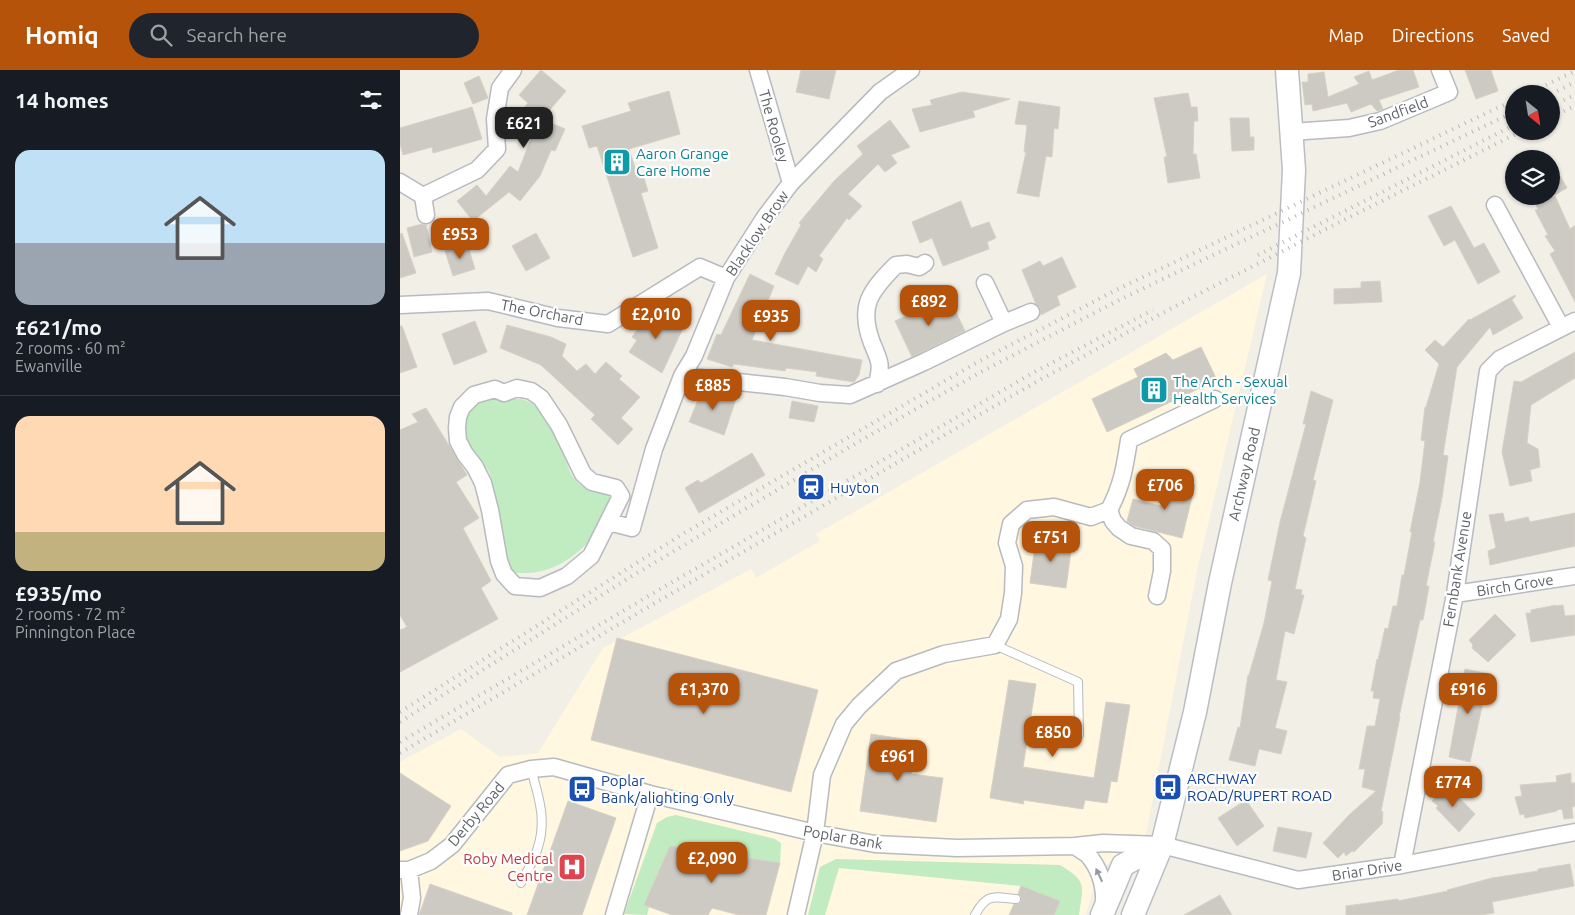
<!DOCTYPE html>
<html lang="en">
<head>
<meta charset="utf-8">
<style>
	:root { --surface:#171b24; --page:#20242c; --text:#f1f3f6; --muted:#9ea1a6; --line:#363941; --accent:#b45309 }
	body { margin:0; font-family:Ubuntu,sans-serif; background:var(--page); color:var(--text); height:100vh; display:flex; flex-direction:column; font-size:19px; white-space:nowrap }
	* { box-sizing:border-box; margin:0 }
	p { font-size:16px; color:var(--muted) }
	.icon { flex:none; width:28px; height:28px; fill:none; stroke:currentColor; stroke-width:2; stroke-linecap:round; stroke-linejoin:round }
	.map { position:relative; flex:1; overflow:hidden }
	.drawer { display:flex; flex-direction:column; background:var(--surface); width:400px }
	.drawer>* { flex:none }
	.needle { width:32px; rotate:150deg }
	.buttons { position:absolute; left:1105px; top:15px; display:grid; gap:10px }
	.buttons a { display:grid; place-items:center; width:55px; height:55px; border-radius:50%; background:var(--surface); box-shadow:0 1px 4px #0004; font-size:25px }
	.price { position:absolute; translate:-50% -42px; padding:0 11px; border-radius:10px; background:var(--accent); color:#fff; font-size:16px; line-height:32px; filter:drop-shadow(0 1px 2px #0008) }
	.price::after { content:''; position:absolute; left:50%; top:30px; width:15px; height:11px; margin-left:-8px; background:inherit; clip-path:polygon(0 0,100% 0,50% 100%) }
	.price.on { background:#222; color:#fff }
	ul { padding:0; list-style:none }
	li { display:grid; align-content:center; gap:10px; height:265px; padding:0 15px }
	li+li { border-top:1px solid var(--line) }
	li span { display:grid; place-items:center; height:155px; border-radius:15px; color:#555 }
	li>.icon { margin-inline-start:auto }
	span .icon { width:90px; height:90px; fill:#fffc; stroke-width:1 }
	li b { font-size:21px }
	h2 { display:flex; justify-content:space-between; align-items:center; height:60px; padding:0 15px; font-size:21px }
	header { display:flex; align-items:center; gap:30px; box-sizing:border-box; height:70px; padding:0 25px; background:var(--accent); color:#fff }
	header strong { font-size:24px }
	nav { display:flex; gap:28px; margin-inline-start:auto; font-size:18px }
	.search { width:350px; height:45px; background:var(--page); display:flex; align-items:center; gap:12px; box-sizing:border-box; padding:0 18px; border-radius:28px; color:var(--muted); font-size:19px }
	main { display:flex; flex:1; min-height:0 }
	.map>svg:first-child { display:block }
	.commercial { fill:#fff7df }
	.green { fill:#c1ebc1 }
	.building { fill:#cdcac4; stroke:#d7d1c4 }
	.lines { fill:none; stroke-linecap:round; stroke-linejoin:round }
	.service-casing { stroke:#b7babf; stroke-width:10 }
	.minor-casing { stroke:#b7babf; stroke-width:19 }
	.secondary-casing { stroke:#babec4; stroke-width:25 }
	.service { stroke:#fff; stroke-width:8 }
	.minor { stroke:#fff; stroke-width:16 }
	.secondary { stroke:#fff; stroke-width:22 }
	.rail { stroke:#b6b7b8; stroke-width:4; stroke-dasharray:1 6; stroke-linecap:butt }
	.oneway { fill:#969a9e }
	.labels { text-anchor:middle; dominant-baseline:central; stroke-width:4.5; stroke-linejoin:round; paint-order:stroke }
	.street-label { font-size:15px; fill:#5e6369; stroke:#fff }
	.culture-label { font-size:15px; fill:#0d838f; stroke:#fff; text-anchor:start }
	.transit-label { font-size:15px; fill:#164399; stroke:#fff; text-anchor:start }
	.health-label { font-size:15px; fill:#be3a42; stroke:#fff; text-anchor:end }
</style>
</head>
<body>
<header>
<strong>Homiq</strong>
<div class="search"><svg class="icon" aria-label="search" viewBox="0 0 24 24"><circle cx="10" cy="10" r="6"/><path d="M15 15l6 6"/></svg>Search here</div>
<nav><a>Map</a><a>Directions</a><a>Saved</a></nav>
</header>
<main>
<section class="drawer">
<h2>14 homes<svg class="icon" aria-label="filters" viewBox="0 0 24 24"><path d="M4 7h16M4 17h16"/><circle cx="9" cy="7" r="2"/><circle cx="15" cy="17" r="2"/></svg></h2>
<ul>
<li><span style="background:linear-gradient(#bfe0f5 60%,#9aa5b1 0)"><svg class="icon" aria-label="home" viewBox="0 0 24 24"><path d="M3 11l9-7 9 7M6 9v11h12V9"/></svg></span><div><b>£621/mo</b><p>2 rooms · 60 m²</p><p>Ewanville</p></div></li>
<li><span style="background:linear-gradient(#ffd9b3 75%,#c2b280 0)"><svg class="icon" aria-label="home" viewBox="0 0 24 24"><path d="M3 11l9-7 9 7M6 9v11h12V9"/></svg></span><div><b>£935/mo</b><p>2 rooms · 72 m²</p><p>Pinnington Place</p></div></li>
</ul>
</section>
<div class="map">
<svg width="1175" height="845" viewBox="0 0 1175 845">
	<rect width="100%" height="100%" fill="#f2efe7"/>
	<path class="commercial" d="M 867,204 L 797,501 L 746,764 L 698,802 L 686,845 L 0,845 L 0,692 L 61,659 L 100,687 L 138,683 L 203,578 L 351,499 L 356,508 L 420,471 L 416,464 Z"/>
	<path class="green" d="M 86,327 C 121,328 135,325 153,360 C 156,365 159,371 162,377 C 166,389 168,403 177,412 C 185,420 199,421 210,424 C 212,433 207,441 203,449 C 199,456 196,464 191,469 C 175,488 149,504 124,503 C 118,503 114,504 109,500 L 91,407 C 88,396 81,393 75,385 C 63,371 59,350 72,335 C 75,331 82,329 86,327 Z
		M 276,745 L 375,769 L 381,773 L 380,793 L 270,776 L 244,835 L 249,837 L 247,845 L 224,844 L 257,753 L 267,747 Z
		M 436,789 L 660,795 C 688,812 683,815 679,845 L 654,845 L 660,831 L 621,816 L 439,798 L 425,845 L 408,845 L 420,797 Z"/>
	<path class="building" d="M 141,0 L 166,21 L 142,49 L 165,59 L 155,81 L 151,80 L 140,106 L 120,131 L 109,122 L 73,151 L 57,131 L 77,115 L 86,126 L 110,96 L 118,102 L 136,56 L 119,44 L 128,33 L 119,25 Z
		M 401,0 L 436,0 L 429,29 L 396,22 Z
		M 999,0 L 1013,0 L 1019,17 L 979,30 L 983,39 L 977,41 L 971,34 L 951,42 L 947,33 L 913,41 L 912,34 L 905,35 L 902,12 L 908,12 L 908,4 L 924,2 L 928,27 L 959,14 L 954,7 L 969,1 L 972,10 Z
		M 1065,0 L 1091,0 L 1098,21 L 1076,29 Z
		M 79,6 L 88,28 L 73,34 L 64,13 Z
		M 269,21 L 280,64 L 229,79 L 238,107 L 243,105 L 248,121 L 241,123 L 258,178 L 233,187 L 197,76 L 189,78 L 182,56 L 231,41 L 228,33 Z
		M 562,22 L 610,29 L 573,41 L 575,47 L 520,62 L 512,39 L 532,35 L 530,30 Z
		M 788,23 L 791,37 L 797,37 L 798,51 L 794,51 L 793,84 L 796,84 L 800,108 L 768,113 L 764,87 L 767,87 L 754,28 Z
		M 619,31 L 660,37 L 658,59 L 654,58 L 652,87 L 646,86 L 639,127 L 617,123 L 626,82 L 624,82 L 627,55 L 615,54 Z
		M 72,37 L 82,69 L 33,83 L 32,77 L 3,85 L 0,74 L 0,58 Z
		M 830,48 L 849,48 L 850,67 L 854,67 L 854,80 L 832,81 Z
		M 490,50 L 510,77 L 491,85 L 497,93 L 485,102 L 478,94 L 448,124 L 462,136 L 449,150 L 447,148 L 419,186 L 423,189 L 416,202 L 408,196 L 398,215 L 375,204 L 385,183 L 401,155 L 399,153 L 434,111 L 463,84 L 457,76 Z
		M 1151,90 L 1167,118 L 1153,126 L 1155,126 L 1170,159 L 1175,155 L 1175,232 L 1150,184 L 1155,181 L 1145,166 L 1148,165 L 1135,140 L 1138,139 L 1132,126 L 1151,126 Z
		M 561,131 L 571,158 L 589,152 L 596,168 L 587,172 L 589,179 L 543,196 L 532,168 L 520,173 L 512,152 Z
		M 1051,136 L 1074,178 L 1084,173 L 1100,202 L 1078,214 L 1055,170 L 1044,176 L 1028,146 Z
		M 22,154 L 26,155 L 32,182 L 14,187 L 7,158 Z
		M 2,163 L 16,203 L 0,208 L 0,164 Z
		M 136,163 L 150,188 L 126,201 L 112,176 Z
		M 67,173 L 75,199 L 53,206 L 45,181 Z
		M 662,187 L 676,217 L 657,226 L 660,235 L 641,245 L 640,238 L 636,234 L 622,200 L 640,191 L 643,196 Z
		M 350,204 L 374,216 L 352,270 L 462,290 L 459,305 L 454,312 L 416,306 L 417,302 L 386,298 L 385,301 L 334,294 L 332,297 L 307,289 L 317,264 L 321,265 Z
		M 980,211 L 982,232 L 934,234 L 934,219 L 961,218 L 961,212 Z
		M 1115,225 L 1116,226 L 1112,230 L 1123,248 L 1093,265 L 1090,257 L 1057,297 L 1043,385 L 1048,386 L 1042,428 L 1033,472 L 1035,472 L 1026,516 L 1029,516 L 1023,550 L 1020,550 L 999,647 L 1000,647 L 981,741 L 983,742 L 982,754 L 954,782 L 952,781 L 946,786 L 944,782 L 938,788 L 923,773 L 949,745 L 976,721 L 962,717 L 965,699 L 959,699 L 967,656 L 975,656 L 980,629 L 973,628 L 974,621 L 971,621 L 977,589 L 978,590 L 985,558 L 988,559 L 993,536 L 997,536 L 1002,505 L 1004,505 L 1012,462 L 1010,462 L 1020,412 L 1025,371 L 1021,370 L 1025,337 L 1026,337 L 1039,294 L 1025,280 L 1035,270 L 1043,277 L 1069,249 L 1070,250 Z
		M 543,229 L 549,244 L 555,240 L 565,261 L 512,287 L 495,251 Z
		M 253,238 L 272,246 L 268,254 L 282,260 L 262,303 L 229,282 L 237,270 L 232,267 Z
		M 75,251 L 87,282 L 54,295 L 42,264 Z
		M 107,255 L 151,267 L 166,274 L 162,286 L 177,301 L 186,294 L 195,304 L 206,292 L 222,306 L 219,309 L 240,327 L 221,348 L 233,359 L 218,375 L 191,349 L 195,345 L 141,295 L 100,278 Z
		M 0,256 L 2,256 L 17,297 L 0,303 Z
		M 801,277 L 817,310 L 707,362 L 692,329 L 738,307 L 734,299 L 766,283 L 773,290 Z
		M 1175,282 L 1175,308 L 1131,335 L 1127,373 L 1138,379 L 1140,397 L 1130,400 L 1132,411 L 1110,416 L 1102,382 L 1114,311 L 1121,312 Z
		M 303,318 L 336,329 L 324,365 L 289,352 Z
		M 911,321 L 933,330 L 913,410 L 916,411 L 903,466 L 906,468 L 895,519 L 902,520 L 901,525 L 904,525 L 894,564 L 885,561 L 876,610 L 887,612 L 875,658 L 887,661 L 881,684 L 859,679 L 855,696 L 829,690 L 838,657 L 840,658 L 848,605 L 849,605 L 864,553 L 872,511 L 868,510 L 880,452 L 906,354 L 903,354 Z
		M 392,331 L 418,336 L 414,352 L 389,348 Z
		M 26,338 L 67,405 L 56,412 L 79,448 L 63,458 L 91,511 L 81,518 L 98,549 L 0,602 L 0,560 L 7,557 L 0,545 L 0,360 L 18,352 L 12,344 Z
		M 352,383 L 365,405 L 299,443 L 285,418 L 298,410 L 301,413 Z
		M 768,409 L 795,415 L 782,468 L 734,456 L 727,451 L 733,429 L 761,436 Z
		M 1103,443 L 1105,452 L 1128,447 L 1130,452 L 1175,443 L 1175,476 L 1090,495 L 1088,481 L 1096,478 L 1089,445 Z
		M 636,468 L 672,473 L 666,518 L 630,513 Z
		M 1156,535 L 1156,536 L 1163,535 L 1165,546 L 1175,545 L 1175,565 L 1131,572 L 1126,543 L 1131,543 L 1131,540 Z
		M 1095,544 L 1116,565 L 1088,592 L 1072,578 L 1073,575 L 1069,570 Z
		M 217,568 L 418,620 L 391,722 L 191,670 Z
		M 1065,599 L 1089,604 L 1070,692 L 1049,687 Z
		M 609,610 L 636,614 L 623,697 L 694,708 L 706,632 L 730,635 L 717,712 L 711,711 L 707,733 L 685,730 L 683,739 L 623,730 L 624,734 L 590,728 Z
		M 471,664 L 516,671 L 511,704 L 543,708 L 536,752 L 460,741 Z
		M 0,703 L 51,736 L 28,771 L 0,781 Z
		M 1171,703 L 1171,713 L 1175,713 L 1175,736 L 1172,737 L 1173,748 L 1164,749 L 1162,739 L 1157,740 L 1157,741 L 1125,748 L 1124,744 L 1120,745 L 1115,727 L 1122,726 L 1120,715 L 1157,712 L 1156,706 Z
		M 1047,715 L 1075,744 L 1059,762 L 1036,738 L 1038,736 L 1032,731 Z
		M 846,730 L 864,756 L 837,776 L 818,748 Z
		M 168,731 L 216,748 L 182,845 L 127,845 Z
		M 878,757 L 912,763 L 906,788 L 873,781 Z
		M 270,776 L 380,793 L 366,845 L 339,845 L 312,838 L 308,845 L 272,845 L 244,835 Z
		M 1170,794 L 1174,816 L 1092,832 L 1094,843 L 1081,845 L 946,845 L 946,836 L 998,829 L 998,831 L 1048,821 L 1047,820 L 1092,808 L 1138,801 L 1138,799 Z
		M 30,814 L 112,843 L 112,845 L 19,845 Z
		M 621,816 L 660,831 L 654,845 L 609,845 L 614,834 L 618,834 L 621,832 L 621,827 L 618,824 Z
		M 820,825 L 832,845 L 784,845 Z"/>
	<g class="lines">
		<defs>
			<path id="service" d="M 595,575 L 678,612 L 679,665
				M 121,813 C 127,801 135,789 138,777 C 147,749 138,725 131,699
				M 575,845 C 587,823 593,827 616,829"/>
			<path id="minor" d="M 358,0 L 391,113
				M 891,62 L 949,58 L 980,51 L 1049,22 L 1040,0
				M 0,112 L 23,126 L 26,145
				M 23,126 L 77,100 L 97,79 L 95,49 L 100,18 L 113,0
				M 1095,135 L 1161,257
				M 585,213 L 604,253
				M 0,235 L 88,231 L 158,248 L 208,254 L 300,197 L 326,208
				M 282,306 L 385,317 L 420,323 L 450,325 L 524,292 L 604,253 L 631,242
				M 477,314 C 482,294 480,292 472,273 C 458,236 470,221 496,195 L 507,194 L 519,197 L 525,193
				M 117,318 L 131,321 L 141,328 L 159,355 L 183,404 L 192,412 L 216,418 L 221,426 L 191,486 L 167,506 L 140,518 L 115,516 L 104,504 L 99,491 L 90,440 L 83,413 L 75,397 L 65,384 L 58,371 L 57,358 L 58,347 L 62,337 L 74,325 L 95,319 L 104,323 Z
				M 709,440 L 713,451 L 719,458 L 731,466 L 753,471 L 762,479 L 762,501 L 757,526
				M 209,452 L 232,458 L 254,379 L 282,306 L 294,286 L 326,208 L 365,147 L 391,113 L 480,22 L 511,0
				M 1055,524 L 1175,506
				M 675,776 C 679,779 685,782 688,785 C 700,799 705,817 704,835
				M 1002,795 L 1055,524 L 1088,301 L 1100,289 L 1175,251
				M 0,800 L 9,800 L 31,791 L 52,775 L 108,705 L 131,699 L 154,697 L 250,724 L 415,763 L 475,774 L 557,778 L 675,776 L 703,773 L 762,775 L 898,810 L 1002,795 L 1175,762
				M 9,845 L 12,828 L 9,800
				M 214,845 L 250,724
				M 396,845 L 415,763 L 422,705 L 444,654 L 459,636 L 496,601 L 544,584 L 595,575 L 609,549 L 613,523 L 614,496 L 607,473 L 611,454 L 627,440 L 654,437 L 691,447 L 709,440 C 722,416 725,396 729,370 L 815,329"/>
			<path id="secondary" d="M 702,845 L 723,795 L 762,775
				M 733,845 L 762,775 L 795,642 L 820,513 L 889,203 L 894,100 L 887,0"/>
		</defs>
		<use href="#service" class="service-casing"/>
		<use href="#minor" class="minor-casing"/>
		<use href="#secondary" class="secondary-casing"/>
		<use href="#service" class="service"/>
		<use href="#minor" class="minor"/>
		<use href="#secondary" class="secondary"/>
		<path class="rail" d="M 1127,24 L 1175,1
			M 1151,24 L 1175,12
			M 1151,36 L 1175,25
			M 1151,47 L 1175,36
			M 858,185 L 1114,55
			M 0,642 L 281,465 L 574,294 L 716,220 L 1114,30
			M 0,652 L 232,506 L 453,375 L 579,303 L 721,229 L 1114,42
			M 0,672 L 245,528 L 638,300 L 753,240
			M 0,683 L 250,536 L 636,312 L 785,231 L 920,162 L 1122,61"/>
	</g>
	<defs><path id="oneway-solid" d="M-6-.8H1V-3.2L6.5 0L1 3.2V.8H-6Z" transform="scale(1.25)"/></defs>
	<use class="oneway" href="#oneway-solid" transform="translate(699 805) rotate(-115)"/>
	<defs>
		<symbol id="building-square" viewBox="-11 -11 22 22"><rect x="-9" y="-9" width="18" height="18" rx="4" fill="#0f9aa8" stroke="#fff"/><path d="M-4-6H4V6H1V3H-1V6H-4ZM-2.5-4.3h1.7v1.8h-1.7ZM.8-4.3h1.7v1.8H.8ZM-2.5-1h1.7V.8h-1.7ZM.8-1h1.7V.8H.8Z" fill="#fff"/></symbol>
		<symbol id="station-square" viewBox="-11 -11 22 22"><rect x="-9" y="-9" width="18" height="18" rx="4" fill="#1a4fb4" stroke="#fff"/><path d="M-3-6H3Q5-6 5-4V2Q5 4 3 4L4.5 6H3L1.5 4h-3L-3 6H-4.5L-3 4Q-5 4-5 2V-4Q-5-6-3-6ZM-3.5-4v3h7v-3ZM-3.5 1v1.5H-2V1ZM2 1v1.5H3.5V1Z" fill="#fff"/></symbol>
		<symbol id="bus-square" viewBox="-11 -11 22 22"><rect x="-9" y="-9" width="18" height="18" rx="4" fill="#1a4fb4" stroke="#fff"/><path d="M-5-6H5V4H4V6H2V4H-2V6H-4V4H-5ZM-3.5-4V0h7V-4ZM-3.5 1.2v1.5H-2V1.2ZM2 1.2v1.5H3.5V1.2Z" fill="#fff"/></symbol>
		<symbol id="hospital-square" viewBox="-11 -11 22 22"><rect x="-9" y="-9" width="18" height="18" rx="4" fill="#e0444e" stroke="#fff"/><path d="M-5-5h3v3.5h4V-5h3V5h-3V1.5h-4V5h-3Z" fill="#fff"/></symbol>
	</defs>
	<g fill-rule="evenodd">
		<use href="#building-square" x="201" y="76" width="32" height="32"/>
		<use href="#building-square" x="738" y="304" width="32" height="32"/>
		<use href="#station-square" x="395" y="401" width="32" height="32"/>
		<use href="#bus-square" x="752" y="701" width="32" height="32"/>
		<use href="#bus-square" x="166" y="703" width="32" height="32"/>
		<use href="#hospital-square" x="156" y="781" width="32" height="32"/>
	</g>
	<g class="labels">
		<g class="street-label">
			<text transform="translate(998 42) rotate(-20)">Sandfield</text>
			<text transform="translate(374 56) rotate(74)">The Rooley</text>
			<text transform="translate(357 163) rotate(-56)">Blacklow Brow</text>
			<text transform="translate(142 242) rotate(11)">The Orchard</text>
			<text transform="translate(844 404) rotate(-77)">Archway Road</text>
			<text transform="translate(1057 499) rotate(-81)">Fernbank Avenue</text>
			<text transform="translate(1115 515) rotate(-9)">Birch Grove</text>
			<text transform="translate(76 744) rotate(-50)">Derby Road</text>
			<text transform="translate(443 767) rotate(10)">Poplar Bank</text>
			<text transform="translate(967 800) rotate(-9)">Briar Drive</text>
		</g>
		<g class="culture-label">
			<text x="236" y="83">Aaron Grange<tspan x="236" dy="17">Care Home</tspan></text>
			<text x="773" y="311">The Arch - Sexual<tspan x="773" dy="17">Health Services</tspan></text>
		</g>
		<g class="transit-label">
			<text x="430" y="417">Huyton</text>
			<text x="787" y="708">ARCHWAY<tspan x="787" dy="17">ROAD/RUPERT ROAD</tspan></text>
			<text x="201" y="710">Poplar<tspan x="201" dy="17">Bank/alighting Only</tspan></text>
		</g>
		<g class="health-label">
			<text x="153" y="788">Roby Medical<tspan x="153" dy="17">Centre</tspan></text>
		</g>
	</g>
</svg>
<div class="buttons">
<a><svg class="needle" viewBox="-14 -14 28 28"><path d="M0-13l5 13h-10z" fill="#e53935"/><path d="M0 13l5-13h-10z" fill="#9ea1a6"/></svg></a>
<a><svg class="icon" aria-label="layers" viewBox="0 0 24 24"><path d="M12 4l9 5-9 5-9-5zM3 14l9 5 9-5"/></svg></a>
</div>
<b class="price on" style="left:124px;top:79px">£621</b>
<b class="price" style="left:60px;top:190px">£953</b>
<b class="price" style="left:529px;top:257px">£892</b>
<b class="price" style="left:256px;top:270px">£2,010</b>
<b class="price" style="left:371px;top:272px">£935</b>
<b class="price" style="left:313px;top:341px">£885</b>
<b class="price" style="left:765px;top:441px">£706</b>
<b class="price" style="left:651px;top:493px">£751</b>
<b class="price" style="left:304px;top:645px">£1,370</b>
<b class="price" style="left:1068px;top:645px">£916</b>
<b class="price" style="left:653px;top:688px">£850</b>
<b class="price" style="left:498px;top:712px">£961</b>
<b class="price" style="left:1053px;top:738px">£774</b>
<b class="price" style="left:312px;top:814px">£2,090</b>
</div>
</main>
</body>
</html>
